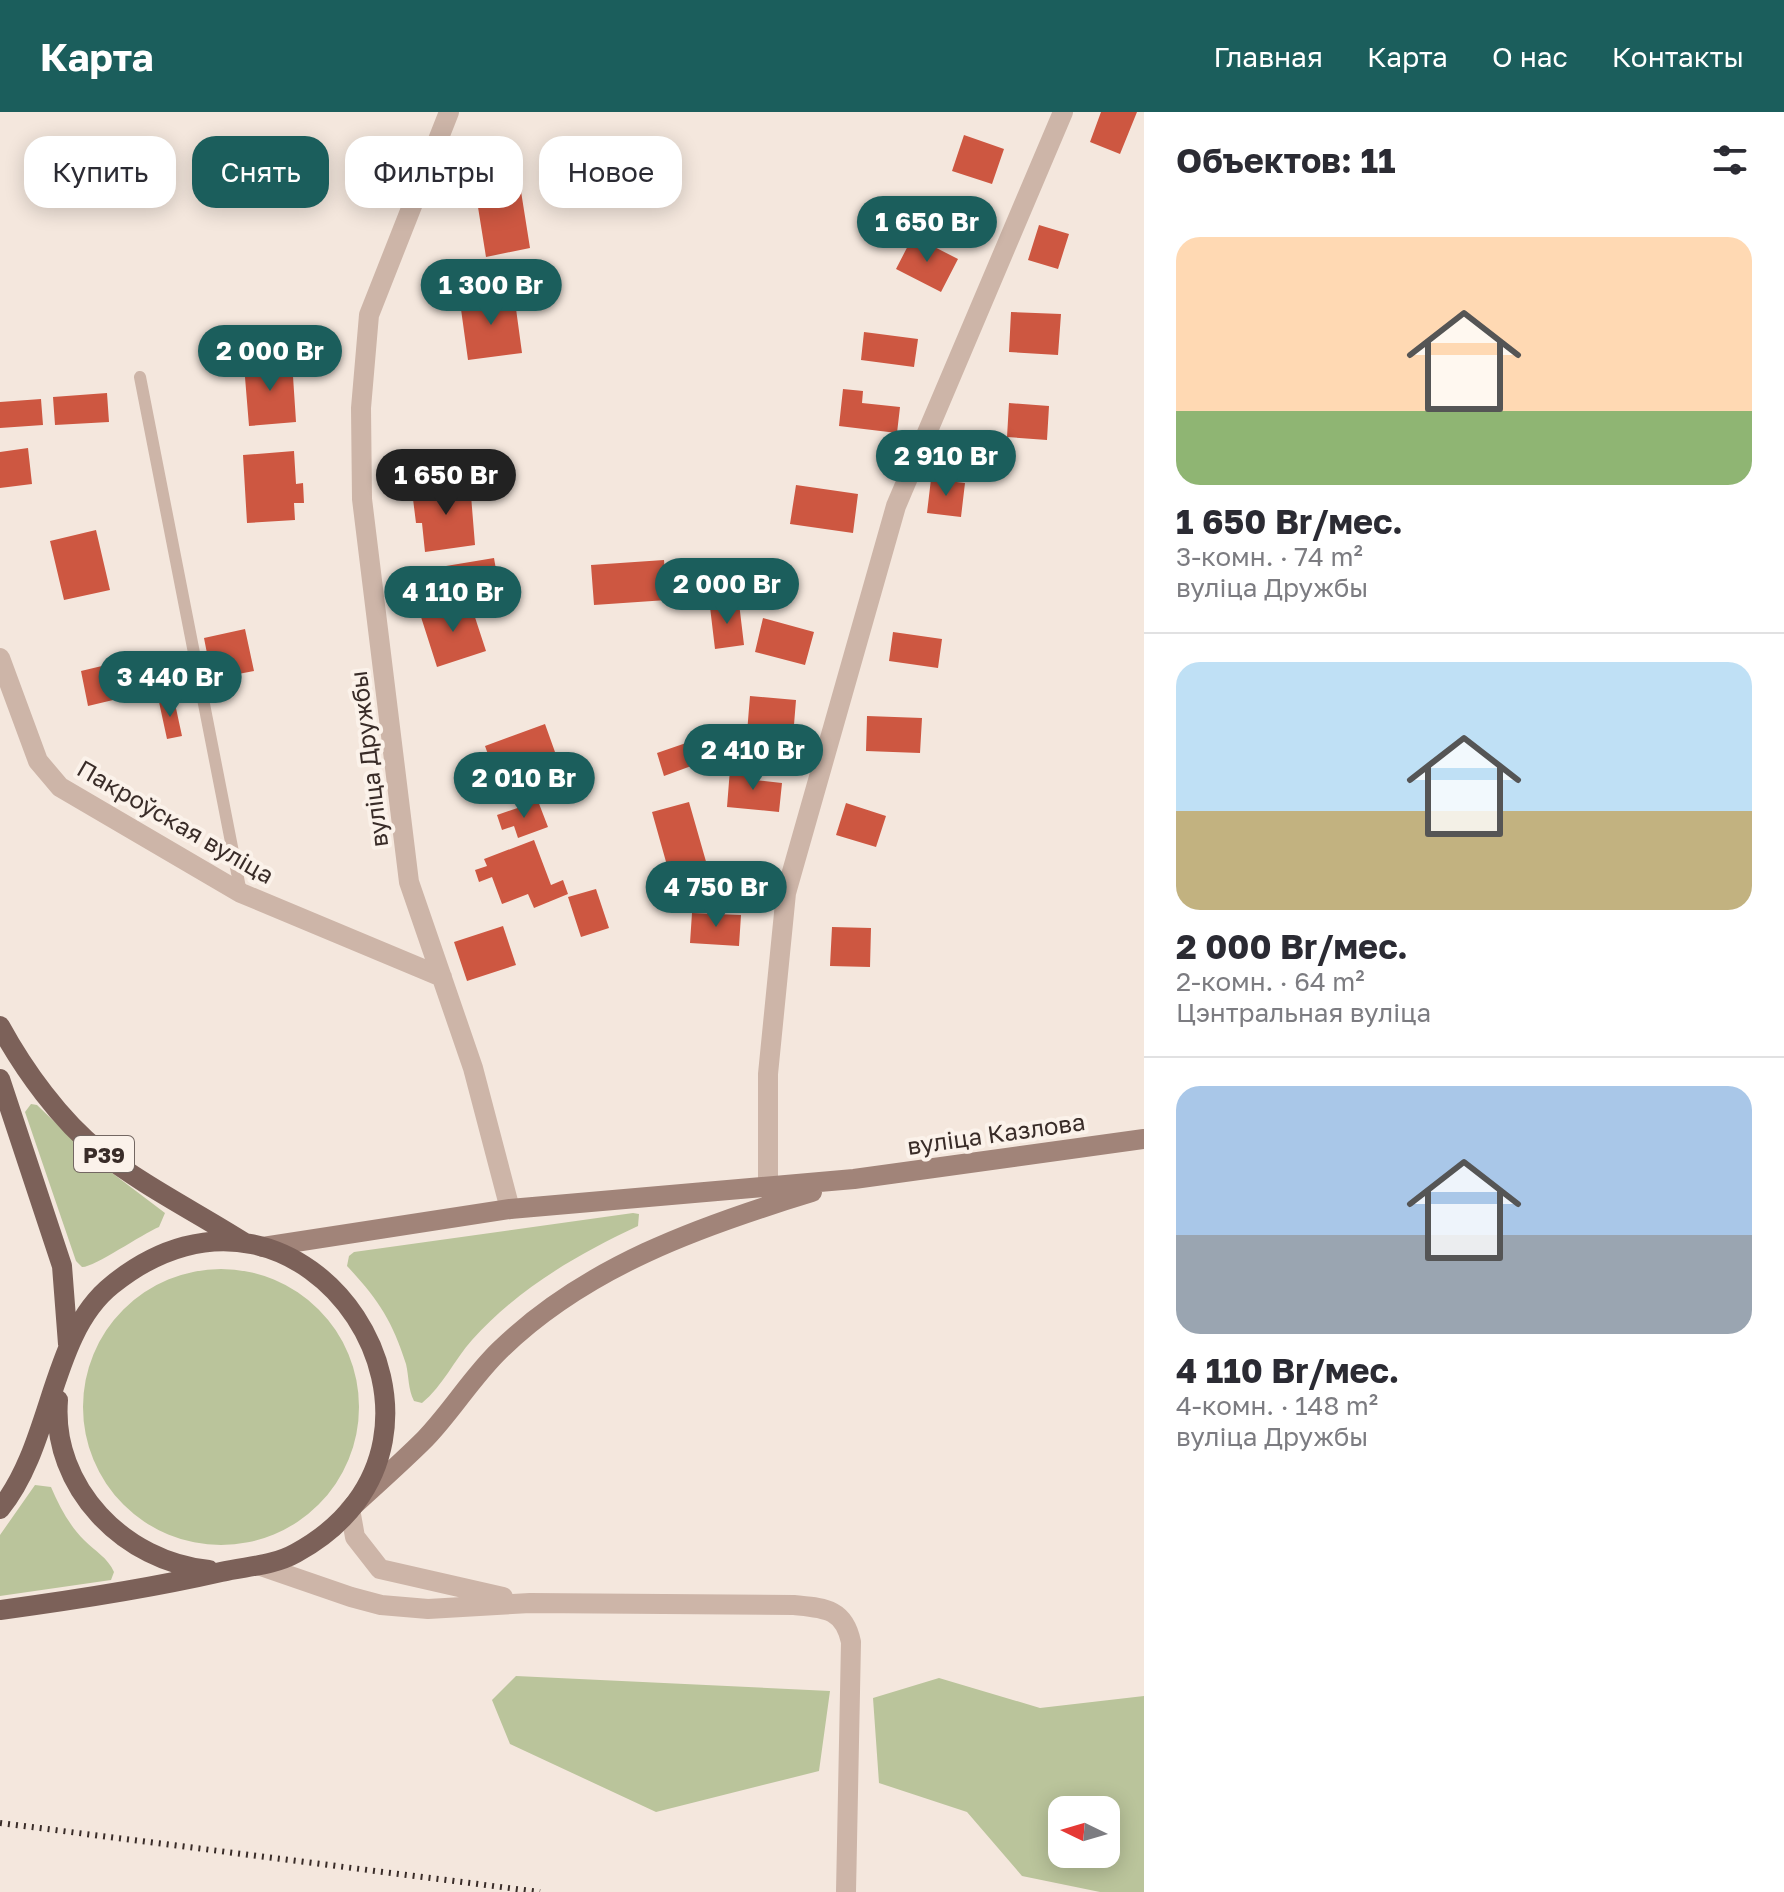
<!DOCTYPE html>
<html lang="ru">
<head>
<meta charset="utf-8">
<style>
	:root { --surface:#fff; --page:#f2f2f3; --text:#2b2b33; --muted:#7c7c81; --line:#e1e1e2; --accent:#1b5e5c }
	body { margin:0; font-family:"Golos Text",sans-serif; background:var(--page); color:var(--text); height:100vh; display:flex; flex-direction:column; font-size:30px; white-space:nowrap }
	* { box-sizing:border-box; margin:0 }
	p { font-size:26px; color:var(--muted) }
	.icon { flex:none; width:44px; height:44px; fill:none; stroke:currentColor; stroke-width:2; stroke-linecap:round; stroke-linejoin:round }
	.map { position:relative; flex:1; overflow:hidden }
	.sheet { display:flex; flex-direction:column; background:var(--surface); width:640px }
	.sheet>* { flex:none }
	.banner { position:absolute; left:24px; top:24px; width:760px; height:72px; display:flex; gap:16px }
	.needle { width:52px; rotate:275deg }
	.controls { position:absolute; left:1048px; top:1684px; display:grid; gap:16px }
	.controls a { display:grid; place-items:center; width:72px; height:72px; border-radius:16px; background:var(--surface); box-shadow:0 4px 20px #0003; font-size:40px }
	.price { position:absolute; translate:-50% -68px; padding:0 18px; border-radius:28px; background:var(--accent); color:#fff; font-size:26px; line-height:52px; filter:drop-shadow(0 2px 4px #0008) }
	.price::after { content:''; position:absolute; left:50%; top:48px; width:24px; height:18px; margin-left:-12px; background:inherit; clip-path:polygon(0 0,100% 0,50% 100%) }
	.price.current { background:#222; color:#fff }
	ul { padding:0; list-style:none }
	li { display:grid; align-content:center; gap:16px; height:424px; padding:0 32px }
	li+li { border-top:2px solid var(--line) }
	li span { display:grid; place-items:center; height:248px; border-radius:24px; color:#555 }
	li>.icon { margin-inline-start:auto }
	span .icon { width:144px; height:144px; fill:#fffc; stroke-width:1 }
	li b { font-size:34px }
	h2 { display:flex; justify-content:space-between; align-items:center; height:96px; padding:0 32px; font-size:34px }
	.pill { padding:0 28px; border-radius:24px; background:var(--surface); box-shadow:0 4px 20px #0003; font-size:28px; line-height:72px }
	.pill.current { background:var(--accent); color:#fff }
	header { display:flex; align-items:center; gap:48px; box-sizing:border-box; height:112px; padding:0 40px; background:var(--accent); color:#fff }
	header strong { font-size:38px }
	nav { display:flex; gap:44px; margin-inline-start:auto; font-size:28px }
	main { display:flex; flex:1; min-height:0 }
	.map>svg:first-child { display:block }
	.green { fill:#bac49b; fill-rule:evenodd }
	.building { fill:#cd5741 }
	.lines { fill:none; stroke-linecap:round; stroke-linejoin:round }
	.service { stroke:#cdb5a8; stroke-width:12 }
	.minor { stroke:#cdb5a8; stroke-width:20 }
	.tertiary { stroke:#cdb5a8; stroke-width:20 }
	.secondary { stroke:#a18479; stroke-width:20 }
	.primary { stroke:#7c6159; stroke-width:20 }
	.rail { stroke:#392c28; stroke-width:6; stroke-dasharray:2 6; stroke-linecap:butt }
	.labels { text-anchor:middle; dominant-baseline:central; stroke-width:8; stroke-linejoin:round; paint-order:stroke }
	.shield { fill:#fbf2ea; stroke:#736762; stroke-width:2 }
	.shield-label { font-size:22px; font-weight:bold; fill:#392c28 }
	.street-label { font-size:24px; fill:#392c28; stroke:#fbf2ea }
</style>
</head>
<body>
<header>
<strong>Карта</strong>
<nav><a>Главная</a><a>Карта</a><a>О нас</a><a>Контакты</a></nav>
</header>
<main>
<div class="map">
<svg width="1144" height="1780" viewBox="0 0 1144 1780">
	<rect width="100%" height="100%" fill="#f4e7dd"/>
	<path class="green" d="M 31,992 L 37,993 L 91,1045 L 165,1101 L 159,1115 C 142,1122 93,1156 82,1155 L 76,1149 L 25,1000 Z
		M 633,1101 L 639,1102 L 638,1114 C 576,1143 518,1177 472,1228 C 454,1248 443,1274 422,1291 L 414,1289 C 408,1277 409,1265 406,1252 C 392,1208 378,1187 347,1154 L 349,1144 L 354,1140 Z
		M83 1295a138 138 0 1 1 276 0a138 138 0 1 1-276 0Z
		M 35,1373 L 51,1375 C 59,1394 69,1413 84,1428 C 95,1439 108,1446 114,1460 L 111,1468 L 0,1484 L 0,1423 Z
		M 516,1564 L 830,1579 L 819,1659 L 656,1700 L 510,1632 L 492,1588 Z
		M 939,1566 L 1040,1596 L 1144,1584 L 1144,1780 L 1100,1780 L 1022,1764 L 967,1700 L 879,1671 L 873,1586 ZM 1062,1698 L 1106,1698 L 1106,1742 L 1062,1742 Z"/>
	<path class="building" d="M 1101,0 L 1137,0 L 1120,42 L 1090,30 Z
		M 964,23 L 1004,37 L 992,72 L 952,59 Z
		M 499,59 L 503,77 L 520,73 L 530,136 L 486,145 L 473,64 Z
		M 1039,113 L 1069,122 L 1058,157 L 1028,148 Z
		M 913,124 L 958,147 L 941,180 L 896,157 Z
		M 514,182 L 522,241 L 468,248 L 460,190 Z
		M 1011,200 L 1061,202 L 1058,243 L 1009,240 Z
		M 864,220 L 918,227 L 914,255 L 861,248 Z
		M 292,249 L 296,310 L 249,314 L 244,253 Z
		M 843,277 L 863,279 L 862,291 L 900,295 L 897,321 L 839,314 Z
		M 107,281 L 109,310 L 55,313 L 53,285 Z
		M 41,287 L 43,313 L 0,316 L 0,290 Z
		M 1009,291 L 1049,294 L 1047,328 L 1007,325 Z
		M 28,336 L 32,372 L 0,376 L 0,340 Z
		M 294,339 L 296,372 L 303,371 L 304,391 L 294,391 L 295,408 L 247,411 L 243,343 Z
		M 931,367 L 965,371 L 961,405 L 927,401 Z
		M 470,371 L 475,433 L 425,440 L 422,411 L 416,411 L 413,387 L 420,386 L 419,377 Z
		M 796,373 L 858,382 L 853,421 L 790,412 Z
		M 96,418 L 110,478 L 64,488 L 50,429 Z
		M 494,446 L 499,475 L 445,485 L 440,455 Z
		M 664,448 L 667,488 L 594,493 L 591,453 Z
		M 470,490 L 486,539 L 437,555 L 421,505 Z
		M 739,491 L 744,533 L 715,537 L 710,495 Z
		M 763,506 L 814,520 L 805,553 L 755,540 Z
		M 245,517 L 254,559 L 212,567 L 204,526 Z
		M 893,520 L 942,527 L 938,556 L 889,549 Z
		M 127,548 L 134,583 L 88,594 L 81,559 Z
		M 750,584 L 796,588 L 793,625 L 747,621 Z
		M 174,587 L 182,624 L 167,627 L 159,590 Z
		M 867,604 L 922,606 L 920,641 L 866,639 Z
		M 545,612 L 555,640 L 545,644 L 551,661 L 513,676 L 505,655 L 494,659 L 485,634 Z
		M 686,631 L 694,653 L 664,664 L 657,641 Z
		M 730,657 L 755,660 L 754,668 L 782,671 L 779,700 L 727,695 Z
		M 538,689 L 548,715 L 518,726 L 514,714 L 502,718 L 497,703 Z
		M 689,690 L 707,753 L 670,764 L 652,700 Z
		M 846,691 L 886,704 L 876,735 L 836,723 Z
		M 534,728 L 551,773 L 563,768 L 568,782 L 534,796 L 528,782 L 502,792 L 492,765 L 479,770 L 475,758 L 487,754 L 484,747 Z
		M 596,777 L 609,816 L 581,825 L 568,785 Z
		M 692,801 L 741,803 L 739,834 L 690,831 Z
		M 503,814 L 516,853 L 467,869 L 454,830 Z
		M 832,815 L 871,816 L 870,855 L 830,854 Z"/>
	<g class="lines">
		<path class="service" d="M 140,265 L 241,781"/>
		<path class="minor" d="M 449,0 L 369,203 L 361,296 L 362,387 L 409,770 L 473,956 L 510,1097
			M 0,546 L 38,649 L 60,675 L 241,781 L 442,865
			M 768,1075 L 768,962 L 786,781 L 896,394 L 1063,0"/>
		<path class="tertiary" d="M 350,1397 L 355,1425 L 380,1457 L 503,1485
			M 261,1454 L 351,1485 L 381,1493 L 428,1497 L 530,1491 L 794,1493 C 824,1496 844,1496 851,1530 L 846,1780"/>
		<path class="secondary" d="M 263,1135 L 510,1097 L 854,1067 L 1144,1027
			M 353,1394 C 377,1372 402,1350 425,1327 C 452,1299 472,1265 500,1238 C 585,1155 700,1114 812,1080"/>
		<path class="primary" d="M 0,914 C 24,958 60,1008 99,1039 C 144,1074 196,1100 245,1131
			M 0,967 L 62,1154 L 68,1232
			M 58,1288 C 51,1376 125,1450 209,1458
			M 0,1397 C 53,1332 50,1222 112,1173 C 307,1015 505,1327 296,1441 C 273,1454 246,1454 221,1460 C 147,1477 74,1488 0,1498"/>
		<path class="rail" d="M 0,1711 L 540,1780"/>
	</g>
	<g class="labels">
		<rect class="shield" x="74" y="1024" width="60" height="36" rx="6"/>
		<g class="shield-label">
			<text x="104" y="1042">Р39</text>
		</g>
		<g class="street-label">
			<text transform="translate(368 647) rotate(-97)">вуліца Дружбы</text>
			<text transform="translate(176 709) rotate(30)">Пакроўская вуліца</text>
			<text transform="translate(996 1021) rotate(-8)">вуліца Казлова</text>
		</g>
	</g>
</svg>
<div class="controls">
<a><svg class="needle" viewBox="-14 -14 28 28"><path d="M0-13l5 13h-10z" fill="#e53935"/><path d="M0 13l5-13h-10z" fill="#7c7c81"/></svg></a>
</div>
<b class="price" style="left:927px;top:152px">1 650 Br</b>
<b class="price" style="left:491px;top:215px">1 300 Br</b>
<b class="price" style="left:270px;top:281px">2 000 Br</b>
<b class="price" style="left:946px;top:386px">2 910 Br</b>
<b class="price current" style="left:446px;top:405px">1 650 Br</b>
<b class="price" style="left:727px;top:514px">2 000 Br</b>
<b class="price" style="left:453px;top:522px">4 110 Br</b>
<b class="price" style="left:170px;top:607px">3 440 Br</b>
<b class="price" style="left:753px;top:680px">2 410 Br</b>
<b class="price" style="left:524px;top:708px">2 010 Br</b>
<b class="price" style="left:716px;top:817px">4 750 Br</b>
<div class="banner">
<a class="pill">Купить</a>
<a class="pill current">Снять</a>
<a class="pill">Фильтры</a>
<a class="pill">Новое</a>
</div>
</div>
<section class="sheet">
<h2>Объектов: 11<svg class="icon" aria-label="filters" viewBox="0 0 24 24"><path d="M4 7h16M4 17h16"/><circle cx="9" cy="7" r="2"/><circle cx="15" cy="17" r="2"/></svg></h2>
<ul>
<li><span style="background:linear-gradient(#ffd9b3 70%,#8fb573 0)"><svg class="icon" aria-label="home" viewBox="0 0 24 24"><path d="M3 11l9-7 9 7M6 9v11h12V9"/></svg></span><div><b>1 650 Br/мес.</b><p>3-комн. · 74 m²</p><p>вуліца Дружбы</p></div></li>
<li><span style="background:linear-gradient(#bfe0f5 60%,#c2b280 0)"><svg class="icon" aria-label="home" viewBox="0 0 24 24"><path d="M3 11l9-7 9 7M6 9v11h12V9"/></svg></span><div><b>2 000 Br/мес.</b><p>2-комн. · 64 m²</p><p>Цэнтральная вуліца</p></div></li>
<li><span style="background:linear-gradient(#a9c7e8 60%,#9aa5b1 0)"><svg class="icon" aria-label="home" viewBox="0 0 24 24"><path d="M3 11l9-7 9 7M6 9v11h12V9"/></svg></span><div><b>4 110 Br/мес.</b><p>4-комн. · 148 m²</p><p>вуліца Дружбы</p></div></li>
</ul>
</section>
</main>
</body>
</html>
